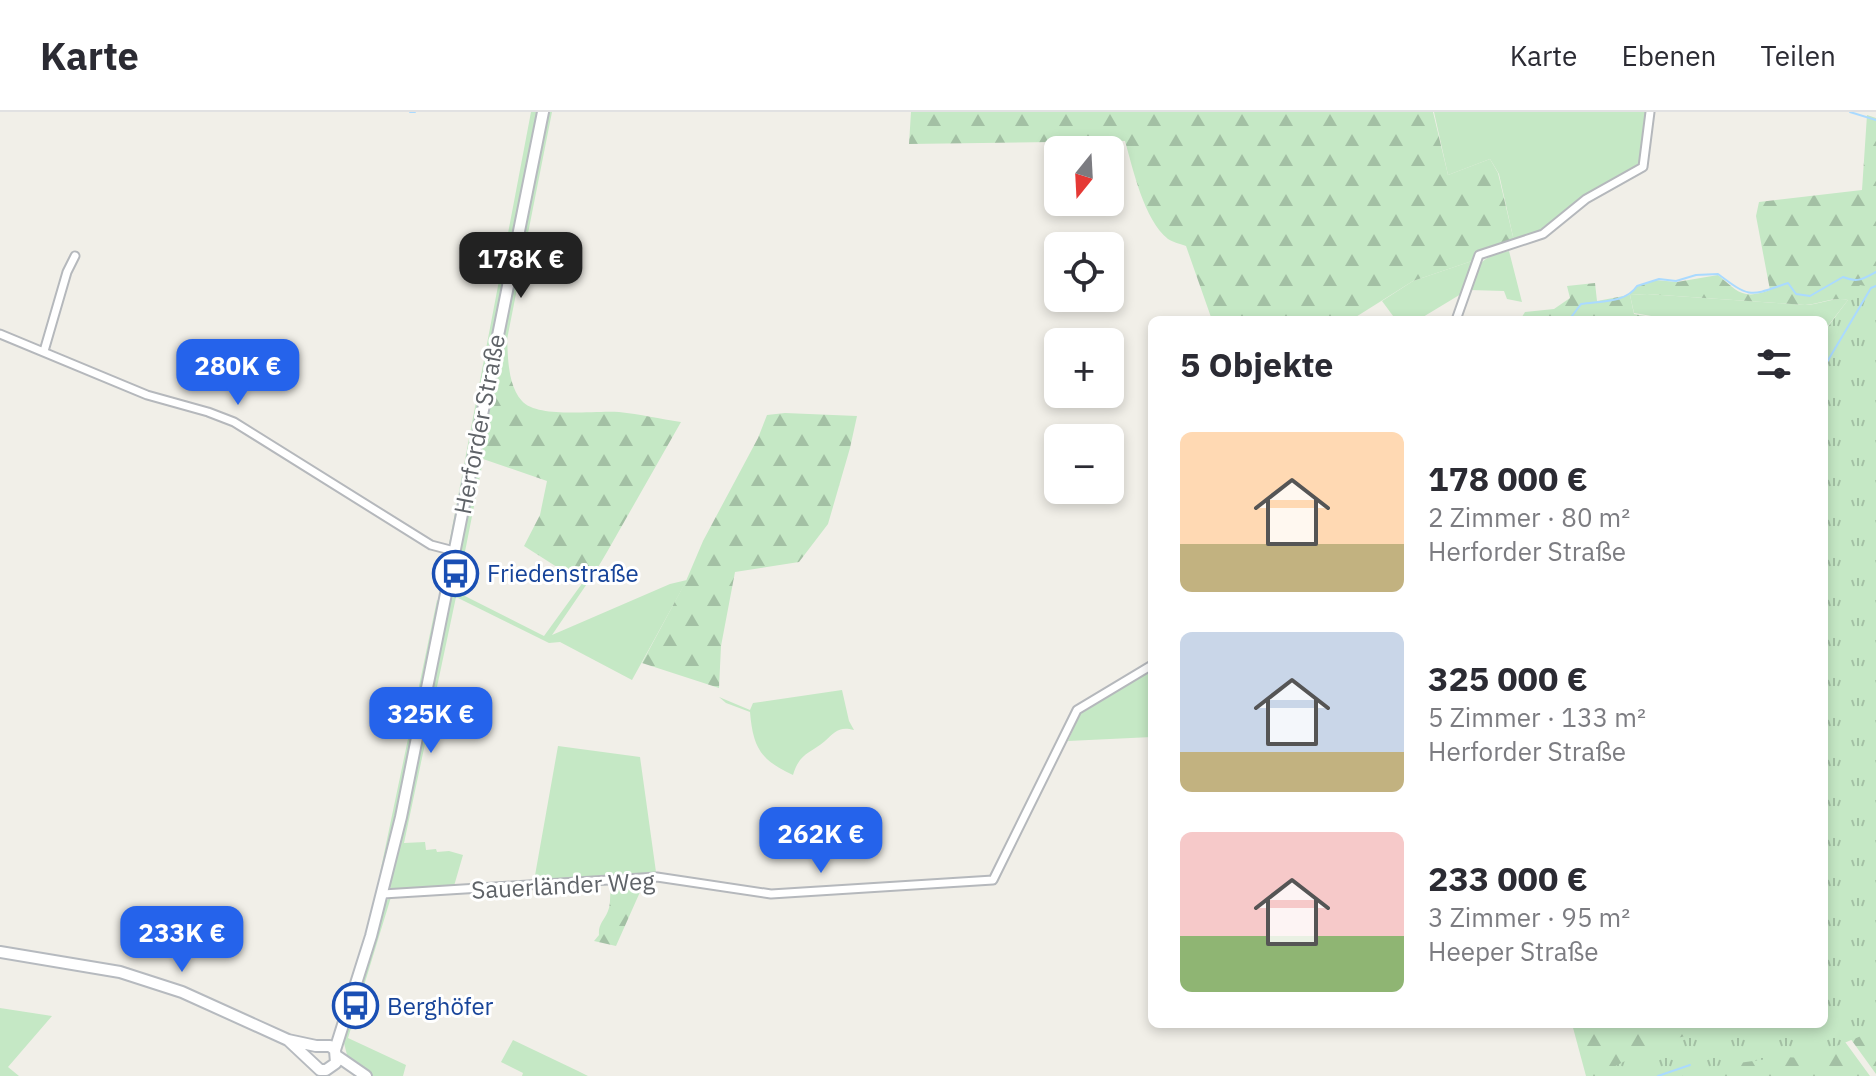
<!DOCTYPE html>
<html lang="de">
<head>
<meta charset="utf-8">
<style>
	:root { --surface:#fff; --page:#f2f2f3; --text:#2b2b33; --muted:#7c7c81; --line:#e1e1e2; --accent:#2563eb }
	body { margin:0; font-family:"IBM Plex Sans",sans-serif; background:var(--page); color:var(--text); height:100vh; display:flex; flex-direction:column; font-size:30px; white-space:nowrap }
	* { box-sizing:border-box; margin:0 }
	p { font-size:26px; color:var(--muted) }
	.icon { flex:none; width:44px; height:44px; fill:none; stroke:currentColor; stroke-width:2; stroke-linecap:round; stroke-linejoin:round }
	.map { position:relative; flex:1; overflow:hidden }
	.details { position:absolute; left:1148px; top:204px; width:680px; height:712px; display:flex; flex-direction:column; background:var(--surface); border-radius:12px; box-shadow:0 4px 12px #0003 }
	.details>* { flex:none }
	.needle { width:52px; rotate:198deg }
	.tools { position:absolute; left:1044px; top:24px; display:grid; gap:16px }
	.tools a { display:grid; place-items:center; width:80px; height:80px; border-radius:12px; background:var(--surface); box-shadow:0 4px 12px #0003; font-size:40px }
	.price { position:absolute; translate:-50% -68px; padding:0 18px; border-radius:16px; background:var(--accent); color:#fff; font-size:26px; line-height:52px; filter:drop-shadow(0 2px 4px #0008) }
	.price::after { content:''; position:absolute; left:50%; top:48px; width:24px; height:18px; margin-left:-12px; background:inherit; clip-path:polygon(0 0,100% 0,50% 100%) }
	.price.on { background:#222; color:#fff }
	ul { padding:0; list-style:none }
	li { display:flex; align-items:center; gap:24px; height:200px; padding:0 32px }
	li span { display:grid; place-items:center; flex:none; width:224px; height:160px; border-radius:12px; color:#555 }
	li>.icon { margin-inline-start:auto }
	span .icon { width:96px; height:96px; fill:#fffc; stroke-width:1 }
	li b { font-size:34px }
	h2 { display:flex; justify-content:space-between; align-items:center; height:96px; padding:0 32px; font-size:34px }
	header { display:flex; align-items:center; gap:48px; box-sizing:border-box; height:112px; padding:0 40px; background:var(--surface); border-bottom:2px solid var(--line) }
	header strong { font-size:38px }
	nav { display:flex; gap:44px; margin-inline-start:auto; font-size:28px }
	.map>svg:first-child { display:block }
	.grass { fill:#c5e8c5 }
	.forest { fill:url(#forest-firs) }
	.park { fill:url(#park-tufts) }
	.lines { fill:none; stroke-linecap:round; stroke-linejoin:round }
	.stream { stroke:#aadaff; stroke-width:2 }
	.street-casing { stroke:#b5b8bc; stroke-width:11 }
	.secondary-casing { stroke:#b6babf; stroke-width:14 }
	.street { stroke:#fff; stroke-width:7 }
	.secondary { stroke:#fff; stroke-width:10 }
	.labels { text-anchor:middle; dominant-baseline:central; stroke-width:6; stroke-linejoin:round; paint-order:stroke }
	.street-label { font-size:24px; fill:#5f6368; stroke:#fff }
	.transit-label { font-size:24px; fill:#164399; stroke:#fff; text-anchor:start }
</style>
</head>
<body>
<header>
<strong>Karte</strong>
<nav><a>Karte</a><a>Ebenen</a><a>Teilen</a></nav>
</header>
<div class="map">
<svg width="1876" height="964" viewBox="0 0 1876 964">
	<defs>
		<pattern id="forest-firs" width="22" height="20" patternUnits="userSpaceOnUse" patternTransform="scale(2)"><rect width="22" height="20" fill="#c5e8c5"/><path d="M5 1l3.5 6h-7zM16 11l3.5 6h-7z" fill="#a3c0a4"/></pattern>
		<pattern id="park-tufts" width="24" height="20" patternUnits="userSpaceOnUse" patternTransform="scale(2)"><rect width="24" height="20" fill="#c5e8c5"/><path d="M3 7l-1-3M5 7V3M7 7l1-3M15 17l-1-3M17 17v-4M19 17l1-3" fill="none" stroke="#a3c0a4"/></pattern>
	</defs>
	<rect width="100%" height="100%" fill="#f1efe8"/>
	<path class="grass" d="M 531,0 L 538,0 L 453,429 L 449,432 Z
		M 545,0 L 552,0 L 457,480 L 544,524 L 594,455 L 597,457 L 552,523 L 670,472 L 687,468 L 632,568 L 560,530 L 549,531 L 456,485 L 404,731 L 425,730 L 426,738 L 436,737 L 437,740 L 449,739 L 463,743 L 454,774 L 393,779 L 389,774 L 457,459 L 455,457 Z
		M 1434,0 L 1648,0 L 1640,54 L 1584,84 L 1539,121 L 1514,129 L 1499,62 L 1490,47 L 1448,63 Z
		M 1509,139 L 1522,190 L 1507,187 L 1504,179 L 1470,178 C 1479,149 1480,146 1509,139 Z
		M 1472,149 L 1461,182 L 1418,208 L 1396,208 L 1382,189 L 1413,169 Z
		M 1647,182 L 1805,193 C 1820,193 1834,184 1848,188 L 1824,219 L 1824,208 L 1674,208 L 1634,201 L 1630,183 Z
		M 437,488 L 441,490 L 381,775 L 380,761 Z
		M 1152,558 L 1152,625 L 1068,629 L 1080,602 Z
		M 842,578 L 849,609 L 854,618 C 839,614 835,620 825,629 C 810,642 800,640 793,663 C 760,648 753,635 750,600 L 726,591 L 719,585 L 750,598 L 753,591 Z
		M 558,634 L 640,645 L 656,760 L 534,769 Z
		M 391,785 L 348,926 L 406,953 L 403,964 L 372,964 L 349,951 L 344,931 L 384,791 Z
		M 0,896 L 52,904 L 8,955 L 19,964 L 0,964 Z
		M 513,928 L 578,959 L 588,964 L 522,964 L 523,961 L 501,950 Z"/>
	<path class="forest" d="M 911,0 L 1433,0 L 1448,63 L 1490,47 L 1498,61 L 1514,129 L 1475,139 L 1472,149 L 1413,169 L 1351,208 L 1212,208 L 1186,134 C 1181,132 1172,130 1168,127 C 1144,108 1133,57 1125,29 L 909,32 Z
		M 1867,3 L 1876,6 L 1876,962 L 1824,890 L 1824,220 L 1848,188 C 1834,184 1820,192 1805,193 L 1647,182 L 1630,183 L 1634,202 L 1670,208 L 1520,208 L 1525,200 L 1554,197 L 1570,186 L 1567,174 L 1595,171 L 1597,189 L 1629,183 L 1636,175 L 1655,168 L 1677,170 L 1718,163 C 1738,180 1743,188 1770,178 L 1756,104 L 1759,90 L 1862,78 Z
		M 507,223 C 508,242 507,273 522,289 C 538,307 595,298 619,300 C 640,302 660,307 681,310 L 607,440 L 597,457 L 594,455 L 582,471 L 524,434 L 540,403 L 547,369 L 483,347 Z
		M 785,301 L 857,304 L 850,336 L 828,412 L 799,450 L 735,460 L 721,534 L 719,576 L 642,551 L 686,469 L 703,429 L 758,326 L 767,303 Z
		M 644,771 L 616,834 L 594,829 L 599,823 C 598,812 604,809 608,799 C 612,789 608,782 613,773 Z
		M 1824,901 L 1870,964 L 1586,964 L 1572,912 L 1824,912 Z"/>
	<path class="park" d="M 1860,173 L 1876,176 L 1876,918 L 1807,946 L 1782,945 L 1710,955 L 1682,964 L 1596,964 L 1662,930 L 1689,923 L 1762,912 L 1824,912 L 1824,220 Z"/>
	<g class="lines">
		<path class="stream" d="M 410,0 L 415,0
			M 1850,0 L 1876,8
			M 1569,208 L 1581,192 C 1600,189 1626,191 1637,174 L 1659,167 L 1676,169 L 1696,163 L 1718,162 C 1751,187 1750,184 1788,171 L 1796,182 L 1810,184 L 1843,165 C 1858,171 1863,167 1876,160
			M 1824,255 L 1871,176 L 1876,174
			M 1658,964 L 1690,953"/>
		<defs>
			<path id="street" d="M 1456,208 L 1479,143 L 1543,122 L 1586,87 L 1643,55 L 1650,0
				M 0,222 L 147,283 L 208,300 L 234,310 L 431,433 L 454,439
				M 44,239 L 67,160 L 75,144
				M 383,782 L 657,765 L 771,782 L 993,768 L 1077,598 L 1152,553"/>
			<path id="secondary" d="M 0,840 L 120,860 L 182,880 L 288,928 L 320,958 L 326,958 L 336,951 L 335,938 L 330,934 L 316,934 L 288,928
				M 335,938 L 371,824 L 401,705 L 543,0
				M 337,944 L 366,964"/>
		</defs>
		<use href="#street" class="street-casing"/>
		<use href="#secondary" class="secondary-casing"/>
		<use href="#street" class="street"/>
		<use href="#secondary" class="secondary"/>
	</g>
	<defs>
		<symbol id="bus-ring" viewBox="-11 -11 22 22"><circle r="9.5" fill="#fff" stroke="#1a4fb4" stroke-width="1.5"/><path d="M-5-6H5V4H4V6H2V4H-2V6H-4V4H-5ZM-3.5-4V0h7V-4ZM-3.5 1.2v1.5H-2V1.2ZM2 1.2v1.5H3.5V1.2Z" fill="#1a4fb4"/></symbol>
	</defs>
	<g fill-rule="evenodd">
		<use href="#bus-ring" x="430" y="436" width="51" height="51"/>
		<use href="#bus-ring" x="330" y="868" width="51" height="51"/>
	</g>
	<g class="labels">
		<g class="street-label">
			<text transform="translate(479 312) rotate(-79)">Herforder Straße</text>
			<text transform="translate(563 773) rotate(-3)">Sauerländer Weg</text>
		</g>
		<g class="transit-label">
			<text x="487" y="461">Friedenstraße</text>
			<text x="387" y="894">Berghöfer</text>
		</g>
	</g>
</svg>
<div class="tools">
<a><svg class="needle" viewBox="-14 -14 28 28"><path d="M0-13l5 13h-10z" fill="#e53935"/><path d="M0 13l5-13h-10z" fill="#7c7c81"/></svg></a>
<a><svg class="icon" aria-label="locate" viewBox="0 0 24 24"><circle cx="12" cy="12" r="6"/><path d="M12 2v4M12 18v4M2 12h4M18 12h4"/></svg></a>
<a>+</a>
<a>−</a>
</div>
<b class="price on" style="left:521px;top:188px">178K €</b>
<b class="price" style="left:238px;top:295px">280K €</b>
<b class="price" style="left:431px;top:643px">325K €</b>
<b class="price" style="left:821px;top:763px">262K €</b>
<b class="price" style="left:182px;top:862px">233K €</b>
<section class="details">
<h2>5 Objekte<svg class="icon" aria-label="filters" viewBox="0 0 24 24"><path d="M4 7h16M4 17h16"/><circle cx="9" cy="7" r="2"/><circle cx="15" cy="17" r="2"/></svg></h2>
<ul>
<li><span style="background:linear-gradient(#ffd9b3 70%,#c2b280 0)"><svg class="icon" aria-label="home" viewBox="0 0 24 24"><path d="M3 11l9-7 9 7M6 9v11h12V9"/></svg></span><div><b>178 000 €</b><p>2 Zimmer · 80 m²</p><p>Herforder Straße</p></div></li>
<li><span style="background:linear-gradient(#c9d6e8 75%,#c2b280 0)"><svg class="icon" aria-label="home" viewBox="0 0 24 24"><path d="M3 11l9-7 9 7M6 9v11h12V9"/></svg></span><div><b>325 000 €</b><p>5 Zimmer · 133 m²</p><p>Herforder Straße</p></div></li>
<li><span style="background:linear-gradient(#f6c9c9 65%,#8fb573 0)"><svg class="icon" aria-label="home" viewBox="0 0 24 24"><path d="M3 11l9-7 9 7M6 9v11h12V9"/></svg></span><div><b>233 000 €</b><p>3 Zimmer · 95 m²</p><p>Heeper Straße</p></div></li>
</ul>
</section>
</div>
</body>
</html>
